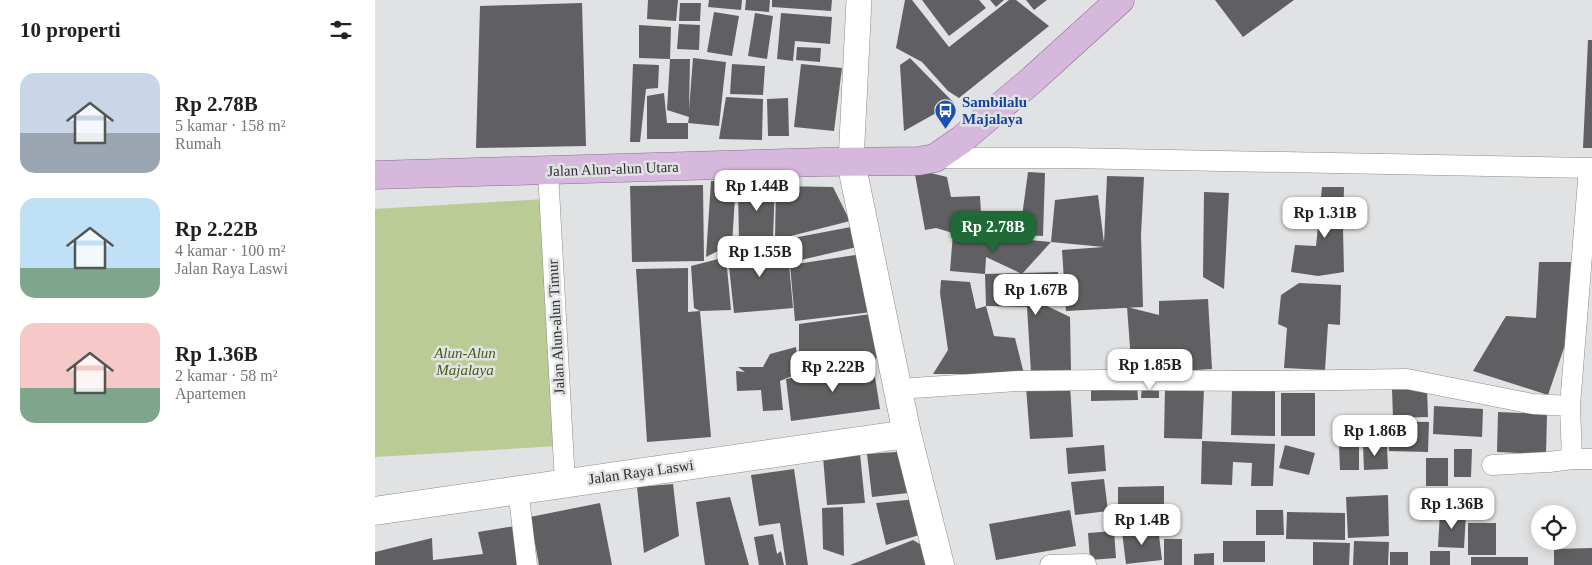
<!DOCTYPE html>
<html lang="id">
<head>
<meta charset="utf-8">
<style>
	:root { --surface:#fff; --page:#f6f6f6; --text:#222; --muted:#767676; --accent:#1f6a37 }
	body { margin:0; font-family:Georgia,serif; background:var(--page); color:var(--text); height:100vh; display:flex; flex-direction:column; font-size:19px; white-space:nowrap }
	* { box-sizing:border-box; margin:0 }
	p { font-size:16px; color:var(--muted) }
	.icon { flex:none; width:28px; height:28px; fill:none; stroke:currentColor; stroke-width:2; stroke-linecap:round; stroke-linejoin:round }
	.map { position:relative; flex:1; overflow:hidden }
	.drawer { display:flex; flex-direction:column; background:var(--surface); width:375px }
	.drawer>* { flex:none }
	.buttons { position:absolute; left:1156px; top:505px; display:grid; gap:10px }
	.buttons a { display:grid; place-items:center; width:45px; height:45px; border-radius:50%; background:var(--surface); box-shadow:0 2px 12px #0003; font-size:25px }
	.price { position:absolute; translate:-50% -42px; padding:0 11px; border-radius:10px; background:#fff; color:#222; font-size:16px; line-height:32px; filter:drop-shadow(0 1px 2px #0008) }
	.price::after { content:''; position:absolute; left:50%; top:30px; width:15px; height:11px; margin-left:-8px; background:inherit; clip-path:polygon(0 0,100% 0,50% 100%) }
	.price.selected { background:var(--accent); color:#fff }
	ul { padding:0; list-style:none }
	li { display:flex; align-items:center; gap:15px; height:125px; padding:0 20px }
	li span { display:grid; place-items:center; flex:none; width:140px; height:100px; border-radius:15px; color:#555 }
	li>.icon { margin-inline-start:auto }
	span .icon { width:60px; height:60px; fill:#fffc; stroke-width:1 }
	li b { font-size:21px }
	h2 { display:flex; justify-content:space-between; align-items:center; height:60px; padding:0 20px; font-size:21px }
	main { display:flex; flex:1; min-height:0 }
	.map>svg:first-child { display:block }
	.green { fill:#bacb95 }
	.building { fill:#606062 }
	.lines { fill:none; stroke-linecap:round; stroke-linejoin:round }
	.minor-casing { stroke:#8b8c8d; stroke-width:21 }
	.tertiary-casing { stroke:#8b8c8d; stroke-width:26 }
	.secondary-casing { stroke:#8b8c8d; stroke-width:29 }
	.primary-casing { stroke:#8a6a91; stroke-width:29 }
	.minor { stroke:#fff; stroke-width:20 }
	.tertiary { stroke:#fff; stroke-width:25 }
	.secondary { stroke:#fff; stroke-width:28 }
	.primary { stroke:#d6b8dd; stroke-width:28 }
	.labels { text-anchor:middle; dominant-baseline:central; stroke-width:5; stroke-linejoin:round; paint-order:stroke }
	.transit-label { font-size:15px; font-weight:bold; fill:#164399; stroke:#e1e2e3; text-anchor:start }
	.street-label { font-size:15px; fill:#2e2f2f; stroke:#e1e2e3 }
	.park-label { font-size:15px; font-style:italic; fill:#495a16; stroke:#e1e2e3 }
</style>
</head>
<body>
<main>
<section class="drawer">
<h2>10 properti<svg class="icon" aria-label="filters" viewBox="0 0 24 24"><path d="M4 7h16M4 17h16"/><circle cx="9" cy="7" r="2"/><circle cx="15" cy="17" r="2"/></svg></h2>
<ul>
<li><span style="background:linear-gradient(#c9d6e8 60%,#9aa5b1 0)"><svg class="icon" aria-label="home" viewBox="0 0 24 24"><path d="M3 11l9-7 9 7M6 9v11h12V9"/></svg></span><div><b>Rp 2.78B</b><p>5 kamar · 158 m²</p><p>Rumah</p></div></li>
<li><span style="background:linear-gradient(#bfe0f5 70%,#7fa58c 0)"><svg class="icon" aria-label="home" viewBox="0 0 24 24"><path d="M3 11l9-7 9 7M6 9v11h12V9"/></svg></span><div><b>Rp 2.22B</b><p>4 kamar · 100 m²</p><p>Jalan Raya Laswi</p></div></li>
<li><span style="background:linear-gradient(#f6c9c9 65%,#7fa58c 0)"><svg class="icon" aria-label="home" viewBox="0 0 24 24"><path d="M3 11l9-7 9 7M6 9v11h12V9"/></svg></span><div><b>Rp 1.36B</b><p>2 kamar · 58 m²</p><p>Apartemen</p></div></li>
</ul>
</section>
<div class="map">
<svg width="1217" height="565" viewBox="0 0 1217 565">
	<rect width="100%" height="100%" fill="#e1e2e3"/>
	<path class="green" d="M 170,199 L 184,446 L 0,457 L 0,209 Z"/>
	<path class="building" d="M 273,0 L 303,0 L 301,21 L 272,19 Z
		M 334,0 L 367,0 L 366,10 L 333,7 Z
		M 371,0 L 395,0 L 394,12 L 370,10 Z
		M 397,0 L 457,0 L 456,11 L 397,7 Z
		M 530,0 L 537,0 L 574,47 L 634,0 L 641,0 L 674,26 L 584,98 L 573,91 L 547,62 L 521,48 Z
		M 547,0 L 604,0 L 611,8 L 574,36 Z
		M 615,0 L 629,0 L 621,7 Z
		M 651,0 L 672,0 L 659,10 Z
		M 840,0 L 919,0 L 868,37 Z
		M 207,3 L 211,146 L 101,148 L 105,6 Z
		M 305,3 L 326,3 L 325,21 L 304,21 Z
		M 339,12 L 364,16 L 357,56 L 332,52 Z
		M 380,13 L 398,16 L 392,59 L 373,56 Z
		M 406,13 L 457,17 L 455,44 L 420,41 L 418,61 L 402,59 Z
		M 304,24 L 325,25 L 324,50 L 302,49 Z
		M 264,25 L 296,27 L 295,59 L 264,58 Z
		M 1213,40 L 1217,40 L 1217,148 L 1208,148 Z
		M 422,47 L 446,48 L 445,62 L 421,60 Z
		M 318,58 L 351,62 L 344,126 L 313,123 L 314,117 L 292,110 L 295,59 L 315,59 L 314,110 Z
		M 535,58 L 579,103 L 529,131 L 525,65 Z
		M 258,64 L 284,65 L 283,88 L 271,89 L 265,142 L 255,142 Z
		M 357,64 L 390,66 L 388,95 L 355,94 Z
		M 426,64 L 467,68 L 459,131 L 419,127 Z
		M 289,93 L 292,123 L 313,123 L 313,139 L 272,139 L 272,96 Z
		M 351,97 L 388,99 L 387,140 L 344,139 Z
		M 413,98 L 414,136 L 393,136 L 392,99 Z
		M 539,169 L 572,177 L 576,197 L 605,196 L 607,231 L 578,233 L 561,228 L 550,230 Z
		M 653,172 L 670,173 L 668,236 L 646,235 L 648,209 Z
		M 732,176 L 769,177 L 766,235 L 768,307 L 691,311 L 687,250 L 729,247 L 676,242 L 680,200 L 723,195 L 729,243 Z
		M 336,181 L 361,182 L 357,244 L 331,257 Z
		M 400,182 L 398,239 L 364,240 L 363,189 Z
		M 328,185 L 329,261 L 257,262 L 255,186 Z
		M 401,186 L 458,187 L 475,221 L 400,240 Z
		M 947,187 L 969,187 L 968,228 L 969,272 L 943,276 L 916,272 L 920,245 L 941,246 Z
		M 829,192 L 854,193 L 849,289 L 828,277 Z
		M 481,226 L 486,246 L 413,263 L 418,238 Z
		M 578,233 L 676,242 L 647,274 L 611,257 L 610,274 L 575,271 Z
		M 412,242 L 418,308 L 359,313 L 352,248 Z
		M 487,254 L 497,312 L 420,321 L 415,265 Z
		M 351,257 L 356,310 L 325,311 L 319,308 L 316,266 Z
		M 1164,262 L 1196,262 L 1192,339 L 1173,395 L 1098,371 L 1131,316 L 1161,318 Z
		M 313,268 L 313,312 L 325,311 L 336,437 L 272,442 L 261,269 Z
		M 683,272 L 684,305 L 672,306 L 695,317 L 696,371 L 656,373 L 652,307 L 611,306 L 610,274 Z
		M 566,280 L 595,282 L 601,309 L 611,306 L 619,336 L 640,338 L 649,374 L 558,374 L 573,350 L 565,293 Z
		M 924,283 L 966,285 L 965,325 L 953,324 L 950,370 L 909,368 L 912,328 L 903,324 L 906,295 Z
		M 833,299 L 837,369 L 757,374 L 752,307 L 784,315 L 784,301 Z
		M 503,313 L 509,357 L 424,373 L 405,381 L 408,410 L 388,411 L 386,390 L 362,391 L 361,371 L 370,372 L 363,367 L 388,367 L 395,354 L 421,347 L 424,373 L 424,324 Z
		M 498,364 L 505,409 L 416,421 L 411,379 Z
		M 716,383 L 762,383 L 763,400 L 716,401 Z
		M 767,383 L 784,383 L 784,398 L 766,398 Z
		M 695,384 L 698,437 L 655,439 L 651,387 Z
		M 790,387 L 829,388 L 827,439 L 789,438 Z
		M 1052,388 L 1053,417 L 1018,418 L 1017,389 Z
		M 857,389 L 900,389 L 900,436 L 856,435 Z
		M 906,393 L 940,393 L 940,436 L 906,436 Z
		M 1059,406 L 1108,409 L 1107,437 L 1058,434 Z
		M 1123,412 L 1172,414 L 1171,454 L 1122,452 Z
		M 1015,421 L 1054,422 L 1053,452 L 1014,451 Z
		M 827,441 L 900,444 L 898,486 L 876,486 L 877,463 L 858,462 L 857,485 L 826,484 Z
		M 729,445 L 731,471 L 693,474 L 691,448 Z
		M 910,445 L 940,453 L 934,475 L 904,468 Z
		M 964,445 L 984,445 L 984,470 L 965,470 Z
		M 988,445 L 1012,445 L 1013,469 L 989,470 Z
		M 1079,449 L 1097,449 L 1096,477 L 1079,477 Z
		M 535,451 L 542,492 L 497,497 L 492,454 Z
		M 485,454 L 490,503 L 452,505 L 448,457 Z
		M 1051,458 L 1073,458 L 1073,486 L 1051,486 Z
		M 419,469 L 433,565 L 411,565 L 405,523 L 384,526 L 376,475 Z
		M 729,479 L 733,511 L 700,515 L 696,482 Z
		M 298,484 L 304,536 L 269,553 L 262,487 Z
		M 789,486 L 789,517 L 743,518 L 743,487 Z
		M 1013,495 L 1014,536 L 973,538 L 971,497 Z
		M 355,497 L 374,565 L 330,565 L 321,502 Z
		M 542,499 L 551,533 L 511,545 L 501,503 Z
		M 225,503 L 237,565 L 164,565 L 155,517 Z
		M 468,507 L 469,556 L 448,549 L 447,508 Z
		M 695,510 L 701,546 L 621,560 L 614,524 Z
		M 881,510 L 908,510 L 909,535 L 881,535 Z
		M 912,512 L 970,513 L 970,540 L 911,539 Z
		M 1065,512 L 1091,513 L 1089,548 L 1063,547 Z
		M 1093,523 L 1121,523 L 1121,555 L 1093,555 Z
		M 140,526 L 142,565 L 0,565 L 0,552 L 57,538 L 58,560 L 108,554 L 103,532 Z
		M 783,527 L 787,560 L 751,564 L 747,532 Z
		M 739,531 L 741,558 L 715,560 L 713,533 Z
		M 398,534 L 402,554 L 406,551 L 409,565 L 384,565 L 379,537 Z
		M 789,539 L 807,539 L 807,565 L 789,565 Z
		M 538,540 L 550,547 L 552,565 L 475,565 Z
		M 848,541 L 890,541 L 890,562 L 848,562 Z
		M 979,541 L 1014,542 L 1013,565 L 978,565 Z
		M 938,542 L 975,543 L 974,565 L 938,565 Z
		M 1217,548 L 1217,565 L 1179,565 L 1179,549 Z
		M 1055,551 L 1075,551 L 1075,565 L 1055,565 Z
		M 1015,552 L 1033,552 L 1033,565 L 1015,565 Z
		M 839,553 L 839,565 L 819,565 L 819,554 Z
		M 1096,557 L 1153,557 L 1153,565 L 1096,565 Z"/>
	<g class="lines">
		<defs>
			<path id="minor" d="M 560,158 L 692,158 L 1217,168
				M 173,171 L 190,483
				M 523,389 L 644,381 L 729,380 L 891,381 L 1032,379 L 1158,404 L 1195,406
				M 1197,459 L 1195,406 L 1214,168
				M 1117,465 L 1174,462 L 1197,459 L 1217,459
				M 143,489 L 152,565
				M 675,565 L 711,564"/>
			<path id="tertiary" d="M 476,162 L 484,0"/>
			<path id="secondary" d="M 476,162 L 532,434 L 565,565
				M 0,511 L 532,434"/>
			<path id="primary" d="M 0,175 L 447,162 L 544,161 L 560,158 L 586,140 L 658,79 L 745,0"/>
		</defs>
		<use href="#minor" class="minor-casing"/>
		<use href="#tertiary" class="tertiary-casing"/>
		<use href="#secondary" class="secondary-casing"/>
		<use href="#primary" class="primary-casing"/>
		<use href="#minor" class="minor"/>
		<use href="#tertiary" class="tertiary"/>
		<use href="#secondary" class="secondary"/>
		<use href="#primary" class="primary"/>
	</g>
	<defs>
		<symbol id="bus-pin" viewBox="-11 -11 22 30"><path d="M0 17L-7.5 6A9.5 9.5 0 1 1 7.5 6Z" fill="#1a4fb4" stroke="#e1e2e3"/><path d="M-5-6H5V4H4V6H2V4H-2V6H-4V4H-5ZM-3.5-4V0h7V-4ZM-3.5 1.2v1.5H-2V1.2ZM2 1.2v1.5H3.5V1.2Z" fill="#fff"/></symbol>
	</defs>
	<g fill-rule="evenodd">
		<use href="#bus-pin" x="558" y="98" width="25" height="34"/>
	</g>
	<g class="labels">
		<g class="transit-label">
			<text x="587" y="102">Sambilalu<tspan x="587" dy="17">Majalaya</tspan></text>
		</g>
		<g class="street-label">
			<text transform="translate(238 169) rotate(-2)">Jalan Alun-alun Utara</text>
			<text transform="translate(181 327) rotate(-93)">Jalan Alun-alun Timur</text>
			<text transform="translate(266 472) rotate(-8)">Jalan Raya Laswi</text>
		</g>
		<g class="park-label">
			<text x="90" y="353">Alun-Alun<tspan x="90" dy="17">Majalaya</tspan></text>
		</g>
	</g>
</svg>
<div class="buttons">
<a><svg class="icon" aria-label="locate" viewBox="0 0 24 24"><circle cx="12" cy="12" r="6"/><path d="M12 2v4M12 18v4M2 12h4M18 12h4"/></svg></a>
</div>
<b class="price" style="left:382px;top:212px">Rp 1.44B</b>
<b class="price" style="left:950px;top:239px">Rp 1.31B</b>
<b class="price selected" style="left:618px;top:253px">Rp 2.78B</b>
<b class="price" style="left:385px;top:278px">Rp 1.55B</b>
<b class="price" style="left:661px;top:316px">Rp 1.67B</b>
<b class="price" style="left:775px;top:391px">Rp 1.85B</b>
<b class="price" style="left:458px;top:393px">Rp 2.22B</b>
<b class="price" style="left:1000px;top:457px">Rp 1.86B</b>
<b class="price" style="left:1077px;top:530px">Rp 1.36B</b>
<b class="price" style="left:767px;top:546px">Rp 1.4B</b>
</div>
</main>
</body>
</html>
